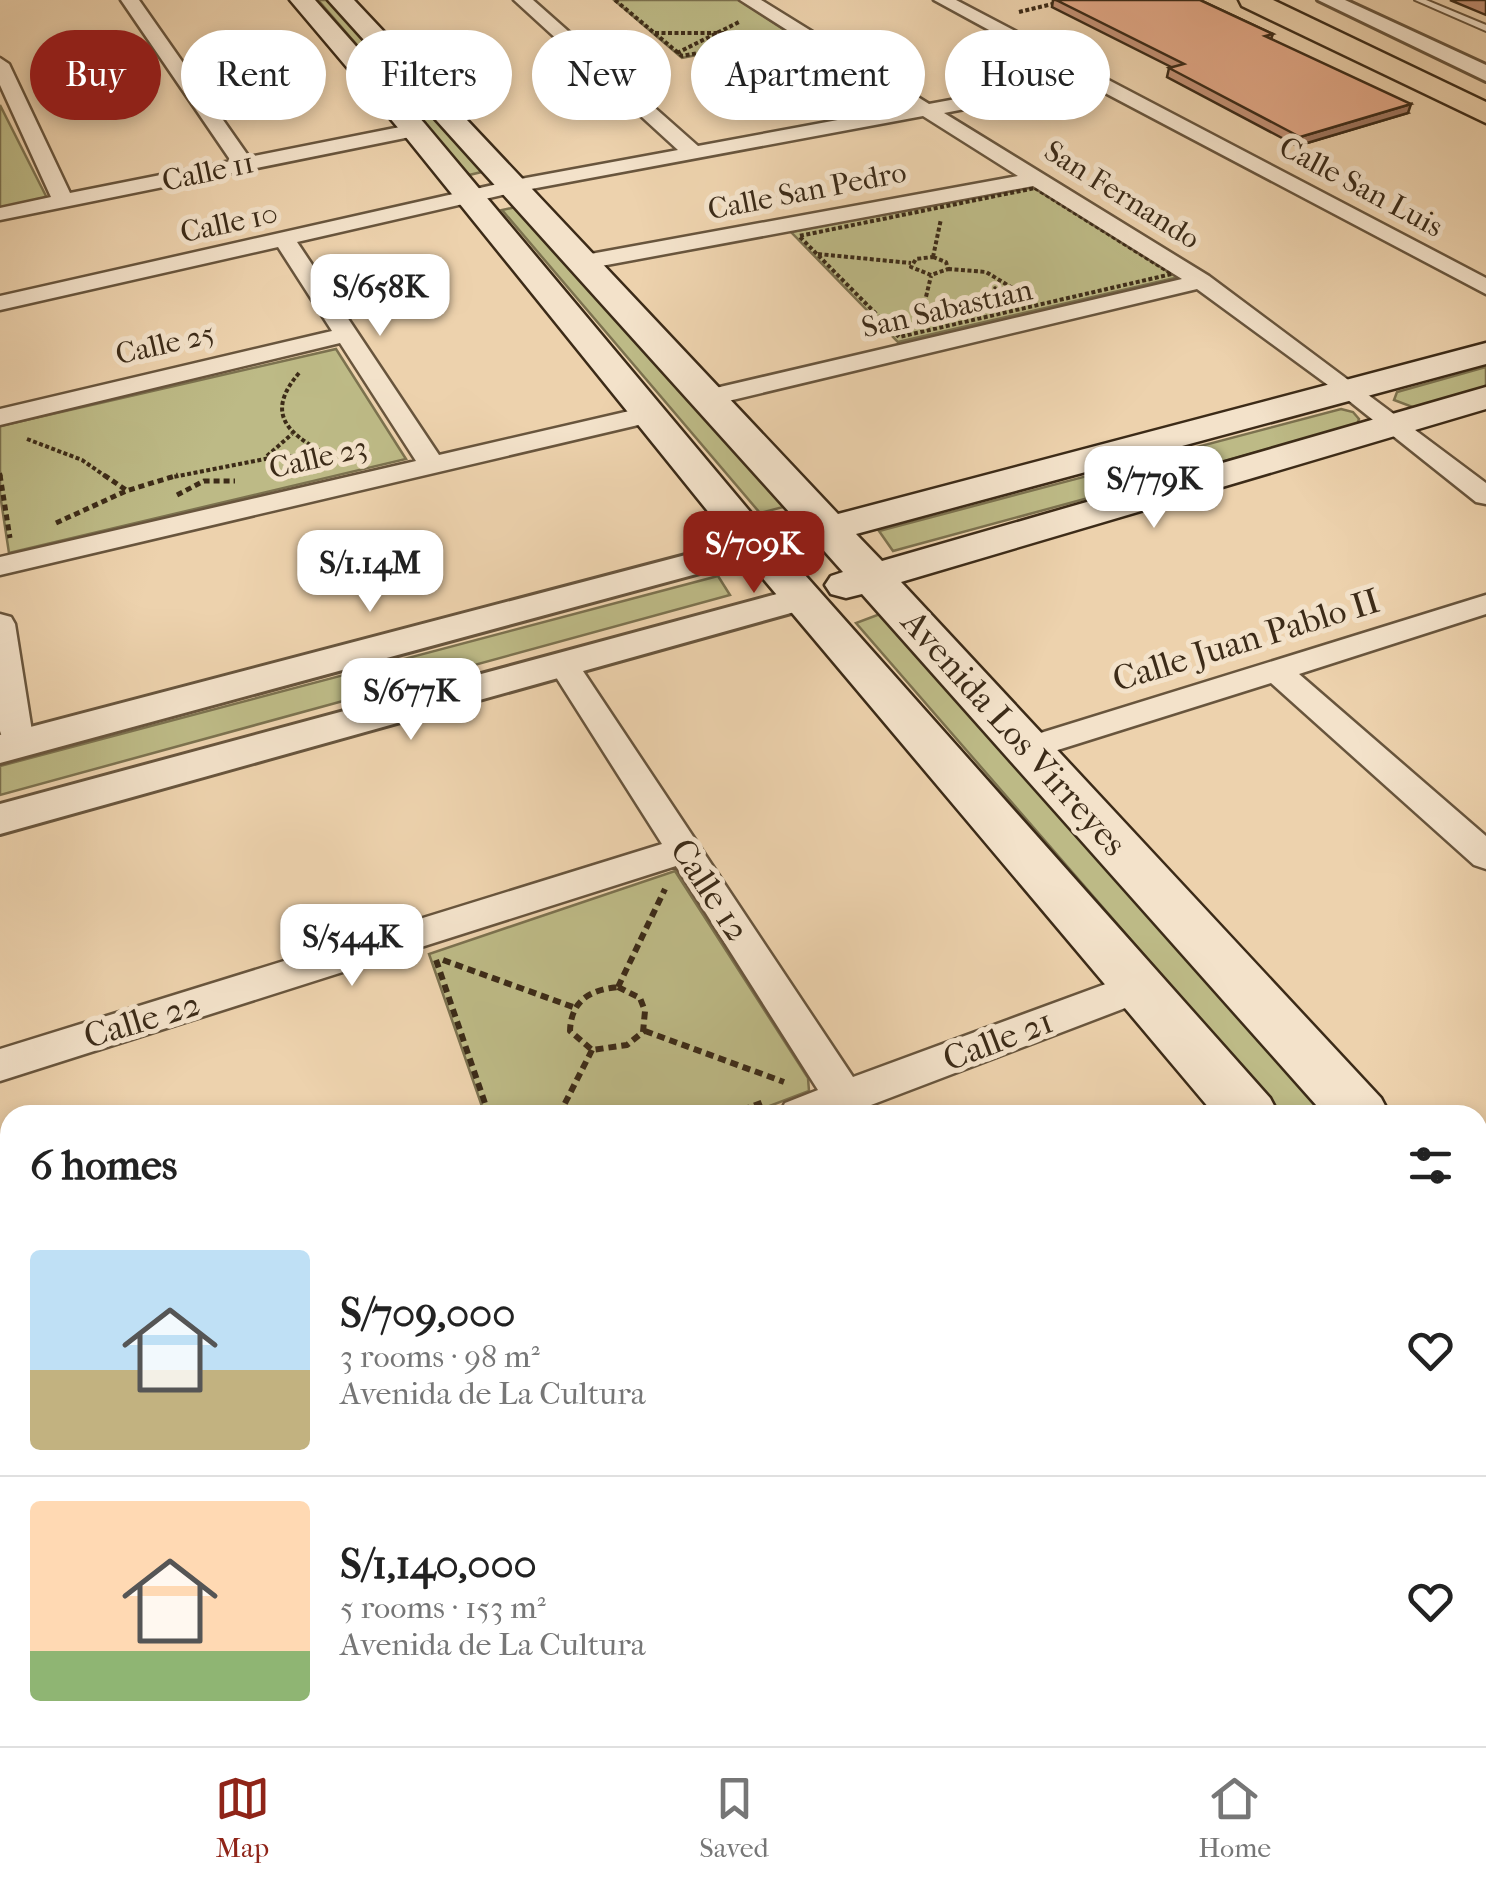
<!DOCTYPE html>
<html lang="en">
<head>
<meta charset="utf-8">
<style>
	:root { --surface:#fff; --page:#f6f6f6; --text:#222; --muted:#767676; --line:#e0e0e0; --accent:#8f2418 }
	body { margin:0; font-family:"IM FELL French Canon",serif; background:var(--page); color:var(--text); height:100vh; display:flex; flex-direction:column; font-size:38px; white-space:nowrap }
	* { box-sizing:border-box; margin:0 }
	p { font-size:32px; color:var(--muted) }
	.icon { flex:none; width:55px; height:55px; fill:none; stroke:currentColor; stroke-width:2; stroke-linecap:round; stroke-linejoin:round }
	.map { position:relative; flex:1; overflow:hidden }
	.sheet { position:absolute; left:0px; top:1105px; width:1488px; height:642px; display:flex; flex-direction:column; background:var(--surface); border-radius:30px 30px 0 0; box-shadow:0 5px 15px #0003 }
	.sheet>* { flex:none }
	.banner { position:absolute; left:30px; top:30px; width:1428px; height:90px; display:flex; gap:20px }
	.price { position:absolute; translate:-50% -85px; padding:0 22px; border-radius:20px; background:#fff; color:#222; font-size:32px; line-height:65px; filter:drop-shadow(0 2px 5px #0008) }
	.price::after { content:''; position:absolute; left:50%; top:60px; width:30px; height:22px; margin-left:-15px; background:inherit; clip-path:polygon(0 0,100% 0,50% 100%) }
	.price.selected { background:var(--accent); color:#fff }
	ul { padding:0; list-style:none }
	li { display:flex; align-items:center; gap:30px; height:250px; padding:0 30px }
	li+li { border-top:2px solid var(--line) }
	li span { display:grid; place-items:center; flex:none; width:280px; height:200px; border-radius:10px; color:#555 }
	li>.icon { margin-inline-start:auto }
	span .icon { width:120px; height:120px; fill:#fffc; stroke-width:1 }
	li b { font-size:42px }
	h2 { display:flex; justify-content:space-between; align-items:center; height:120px; padding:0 30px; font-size:42px }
	.tag { padding:0 35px; border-radius:45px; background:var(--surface); box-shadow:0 5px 15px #0003; font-size:35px; line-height:90px }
	.tag.selected { background:var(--accent); color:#fff }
	.tab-bar { display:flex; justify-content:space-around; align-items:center; height:140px; border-top:2px solid var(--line); background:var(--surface); font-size:28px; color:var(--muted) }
	.tab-bar a { display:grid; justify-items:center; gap:5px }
	.tab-bar .selected { color:var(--accent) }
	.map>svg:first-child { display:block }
	.green { fill:#bdba86; stroke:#7c724f; stroke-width:2.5 }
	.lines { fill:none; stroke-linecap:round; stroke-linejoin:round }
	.service-casing { stroke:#68553d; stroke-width:4 }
	.minor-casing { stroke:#68553d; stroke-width:5 }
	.tertiary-casing { stroke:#68553d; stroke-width:6 }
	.secondary-casing { stroke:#3c2b18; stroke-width:5 }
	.primary-casing { stroke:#3c2b18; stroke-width:5 }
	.path-far3 { stroke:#3c2b18; stroke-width:4; stroke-dasharray:4 2.5; stroke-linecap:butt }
	.path-far2 { stroke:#3c2b18; stroke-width:5; stroke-dasharray:6 4; stroke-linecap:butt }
	.path-far1 { stroke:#3c2b18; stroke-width:6; stroke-dasharray:8 5; stroke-linecap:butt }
	.path { stroke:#3c2b18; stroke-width:9; stroke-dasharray:10 6; stroke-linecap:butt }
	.service { fill:#f3e2ca; fill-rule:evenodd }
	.minor { fill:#f3e2ca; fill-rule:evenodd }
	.tertiary { fill:#f3e2ca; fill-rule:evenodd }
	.secondary { fill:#f3e2ca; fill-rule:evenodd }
	.primary { fill:#edd2ad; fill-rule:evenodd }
	.wall { fill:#c39175; stroke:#3c2b18; stroke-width:2.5 }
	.shaded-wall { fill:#9f765f; stroke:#3c2b18; stroke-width:2.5 }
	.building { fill:#e3a988; stroke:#3c2b18; stroke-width:2.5 }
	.labels { text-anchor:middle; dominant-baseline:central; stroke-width:10; stroke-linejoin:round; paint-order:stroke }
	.far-street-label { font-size:30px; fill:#3c2b18; stroke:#f3e2ca }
	.street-label { font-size:35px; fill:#3c2b18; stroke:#f3e2ca }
</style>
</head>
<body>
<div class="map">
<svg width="1486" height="1746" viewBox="0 0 1486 1746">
	<rect width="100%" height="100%" fill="#edd2ad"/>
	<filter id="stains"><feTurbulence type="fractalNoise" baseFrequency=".002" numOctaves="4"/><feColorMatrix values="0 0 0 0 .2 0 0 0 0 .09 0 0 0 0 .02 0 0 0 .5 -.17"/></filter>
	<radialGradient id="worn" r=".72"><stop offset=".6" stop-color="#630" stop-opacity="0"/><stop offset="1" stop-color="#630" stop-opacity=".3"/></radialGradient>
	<path class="green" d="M 318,0 L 338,0 L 490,170 L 469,175 Z
		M 614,0 L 739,0 L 794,36 L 682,58 Z
		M 784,44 L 811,62 L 729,81 L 703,61 Z
		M 0,105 L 47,198 L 0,208 Z
		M 1038,184 L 1179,277 L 898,342 L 791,232 Z
		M 521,206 L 791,505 L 760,513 L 502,210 Z
		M 336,349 L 406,459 L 9,553 L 0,494 L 0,426 Z
		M 1486,367 L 1486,388 L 1415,408 L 1394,400 L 1397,392 Z
		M 1341,409 L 1353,412 L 1359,419 L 1357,425 L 893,551 L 879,531 Z
		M 718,576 L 730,595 L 0,795 L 0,766 Z
		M 888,611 L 1342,1115 L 1283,1115 L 856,623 Z
		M 675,871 L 808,1078 L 809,1091 L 746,1115 L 485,1115 L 429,954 Z
		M 448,1738 L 1213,1738 L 1218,1746 L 430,1746 Z"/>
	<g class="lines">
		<defs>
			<path id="service" d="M 1415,0 L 1426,0 L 1486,25 L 1486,31 Z"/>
			<path id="minor" d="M 121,0 L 139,0 L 249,157 L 415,124 L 425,130 L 415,136 L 0,220 L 0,208 L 51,197 L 0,85 L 0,58 L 9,64 L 70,193 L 231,161 Z
				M 514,0 L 533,0 L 698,146 L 908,107 L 740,0 L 761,0 L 929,104 L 1075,77 L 934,0 L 956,0 L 1486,278 L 1486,294 L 1090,85 L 944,113 L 1209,276 L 1486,483 L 1486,504 L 1476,502 L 1343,396 L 1197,289 L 707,406 L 694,398 L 707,390 L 1182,279 L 1033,186 L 585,269 L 574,262 L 585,255 L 1018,176 L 923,116 L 515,192 L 297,242 L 439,455 L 651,406 L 664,414 L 651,422 L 0,575 L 0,557 L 416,461 L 340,343 L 0,425 L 0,409 L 332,331 L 278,247 L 0,310 L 0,296 L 515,180 L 678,150 Z
				M 1486,595 L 1486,614 L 1299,674 L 1486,836 L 1486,869 L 1474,865 L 1271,683 L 1029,759 L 1018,756 L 1013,748 L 1018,740 Z
				M 0,614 L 11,617 L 15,624 L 34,744 L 29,752 L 18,755 L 7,752 L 0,731 Z
				M 564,656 L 575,659 L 853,1077 L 1141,971 L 1154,975 L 1160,986 L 1154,997 L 871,1105 L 876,1115 L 779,1115 L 785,1103 L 818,1090 L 676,866 L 0,1081 L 0,1049 L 662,844 L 549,666 L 553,659 Z
				M 10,1391 L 10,1437 L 0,1441 L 0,1395 Z
				M 156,1738 L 208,1738 L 210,1746 L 158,1746 Z
				M 349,1738 L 416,1738 L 413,1746 L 346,1746 Z
				M 1236,1738 L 1290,1738 L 1293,1746 L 1239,1746 Z"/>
			<path id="tertiary" d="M 1318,0 L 1345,0 L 1486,65 L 1486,81 Z
				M 758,536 L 770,540 L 775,547 L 770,554 L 0,763 L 0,735 Z
				M 803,587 L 816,590 L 821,598 L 816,606 L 0,834 L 0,804 Z"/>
			<path id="secondary" d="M 290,0 L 315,0 L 425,124 L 772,538 L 1270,1098 L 1279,1115 L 1215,1115 L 744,556 L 405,136 Z
				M 328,0 L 354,0 L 838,514 L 1486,343 L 1486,364 L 856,534 L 882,561 L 1486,387 L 1486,409 L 901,582 L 1381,1098 L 1390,1115 L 1325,1115 L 862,594 L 846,598 L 831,594 L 825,585 L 831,576 L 843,572 L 818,544 L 802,548 L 788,545 L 782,536 L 788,527 L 800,524 Z
				M 1478,1216 L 1486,1219 L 1486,1281 L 1478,1278 Z
				M 1478,1354 L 1486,1357 L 1486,1428 L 1478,1425 Z"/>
			<path id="primary" d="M 1239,0 L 1273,0 L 1486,102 L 1486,123 L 1242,6 Z"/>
		</defs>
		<use href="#service" class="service-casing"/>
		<use href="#minor" class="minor-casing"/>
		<use href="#tertiary" class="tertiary-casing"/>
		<use href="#secondary" class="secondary-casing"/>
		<use href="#primary" class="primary-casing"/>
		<path class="path-far3" d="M 615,0 L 682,56 L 766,40
			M 1019,12 L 1069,0
			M 655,33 L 756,33
			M 677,53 L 739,22
			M 1035,188 L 1172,274 L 899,337 L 799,236 Z
			M 818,254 L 911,263
			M 933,257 L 941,219
			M 933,257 L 946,262 L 948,269 L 931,275 L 911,267 L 916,259 Z
			M 948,269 L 986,272 L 1024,295
			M 920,322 L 931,276
			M 299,373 C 266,412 285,432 324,453
			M 27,439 L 82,460 L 108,478
			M 267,456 L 292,434
			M 0,473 L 1,478
			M 168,478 L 275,457 L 352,454"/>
		<path class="path-far2" d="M 0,475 L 10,538
			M 104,475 L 126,490
			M 177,495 L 204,481 L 235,481
			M 56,523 L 126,491 L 178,475"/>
		<path class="path-far1" d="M 436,960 L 489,1115
			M 443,960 L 573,1007
			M 618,987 L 640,998 L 645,1011 L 643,1032 L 627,1045 L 592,1050 L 570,1031 C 571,1001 589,990 618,987 Z
			M 618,987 L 665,889
			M 645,1031 L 784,1082
			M 559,1115 L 592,1050
			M 730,1115 L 766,1101"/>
		<path class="path" d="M 530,1738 L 533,1746
			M 903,1738 L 906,1746
			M 1207,1738 L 1212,1746
			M 459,1746 L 477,1738"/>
		<use href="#service" class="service"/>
		<use href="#minor" class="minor"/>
		<use href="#tertiary" class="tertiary"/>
		<use href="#secondary" class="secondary"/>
		<use href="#primary" class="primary"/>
	</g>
	<path class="wall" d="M 1053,0 L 1200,0 L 1273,34 L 1271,39 L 1408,113 L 1297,146 L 1167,77 L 1169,68 L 1171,67 L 1052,7 Z
		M 1450,0 L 1486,0 L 1486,15 Z"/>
	<path class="shaded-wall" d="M 1411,104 L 1408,113 L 1297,146 L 1300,137 Z"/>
	<path class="building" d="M 1056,0 L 1200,0 L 1273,34 L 1265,36 L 1411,104 L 1300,137 L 1169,68 L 1184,64 Z"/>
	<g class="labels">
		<g class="far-street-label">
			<text transform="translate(208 172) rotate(-12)">Calle 11</text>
			<text transform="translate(1361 187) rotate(28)">Calle San Luis</text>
			<text transform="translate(807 191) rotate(-11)">Calle San Pedro</text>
			<text transform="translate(1122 195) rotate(32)">San Fernando</text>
			<text transform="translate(229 223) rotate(-12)">Calle 10</text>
			<text transform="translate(947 309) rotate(-13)">San Sabastian</text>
			<text transform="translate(165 344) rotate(-13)">Calle 25</text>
			<text transform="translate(318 458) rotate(-13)">Calle 23</text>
		</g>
		<g class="street-label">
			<text transform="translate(1246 640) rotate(-17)">Calle Juan Pablo II</text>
			<text transform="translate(1014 733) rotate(48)">Avenida Los Virreyes</text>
			<text transform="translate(710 890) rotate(57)">Calle 12</text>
			<text transform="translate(142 1020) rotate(-17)">Calle 22</text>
			<text transform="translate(998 1040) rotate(-21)">Calle 21</text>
		</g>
	</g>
	<rect width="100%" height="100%" filter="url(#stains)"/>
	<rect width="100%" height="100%" fill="url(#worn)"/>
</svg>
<b class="price" style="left:380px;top:339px">S/658K</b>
<b class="price" style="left:1154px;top:531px">S/779K</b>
<b class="price selected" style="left:754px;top:596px">S/709K</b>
<b class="price" style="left:370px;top:615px">S/1.14M</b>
<b class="price" style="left:411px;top:743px">S/677K</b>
<b class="price" style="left:352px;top:989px">S/544K</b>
<div class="banner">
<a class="tag selected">Buy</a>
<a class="tag">Rent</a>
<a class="tag">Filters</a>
<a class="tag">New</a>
<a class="tag">Apartment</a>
<a class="tag">House</a>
</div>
<section class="sheet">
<h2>6 homes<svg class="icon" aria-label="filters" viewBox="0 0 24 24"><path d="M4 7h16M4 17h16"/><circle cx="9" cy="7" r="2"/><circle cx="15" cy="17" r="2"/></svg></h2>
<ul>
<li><span style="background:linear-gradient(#bfe0f5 60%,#c2b280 0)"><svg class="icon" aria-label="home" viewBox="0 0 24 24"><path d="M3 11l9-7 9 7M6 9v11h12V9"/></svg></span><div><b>S/709,000</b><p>3 rooms · 98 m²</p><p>Avenida de La Cultura</p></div><svg class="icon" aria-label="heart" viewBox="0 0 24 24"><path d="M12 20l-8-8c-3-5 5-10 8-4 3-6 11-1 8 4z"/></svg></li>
<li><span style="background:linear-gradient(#ffd9b3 75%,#8fb573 0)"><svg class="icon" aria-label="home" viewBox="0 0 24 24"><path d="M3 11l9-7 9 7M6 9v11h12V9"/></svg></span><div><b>S/1,140,000</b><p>5 rooms · 153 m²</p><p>Avenida de La Cultura</p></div><svg class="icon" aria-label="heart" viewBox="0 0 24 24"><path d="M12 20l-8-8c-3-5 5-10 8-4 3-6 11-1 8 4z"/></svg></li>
</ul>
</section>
</div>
<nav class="tab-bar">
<a class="selected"><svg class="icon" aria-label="map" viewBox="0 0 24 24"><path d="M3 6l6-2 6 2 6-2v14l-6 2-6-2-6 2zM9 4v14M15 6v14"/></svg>Map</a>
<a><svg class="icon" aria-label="saved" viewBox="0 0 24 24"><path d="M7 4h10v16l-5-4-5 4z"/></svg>Saved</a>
<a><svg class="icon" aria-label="home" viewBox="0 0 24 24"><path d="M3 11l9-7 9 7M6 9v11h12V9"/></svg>Home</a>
</nav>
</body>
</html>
